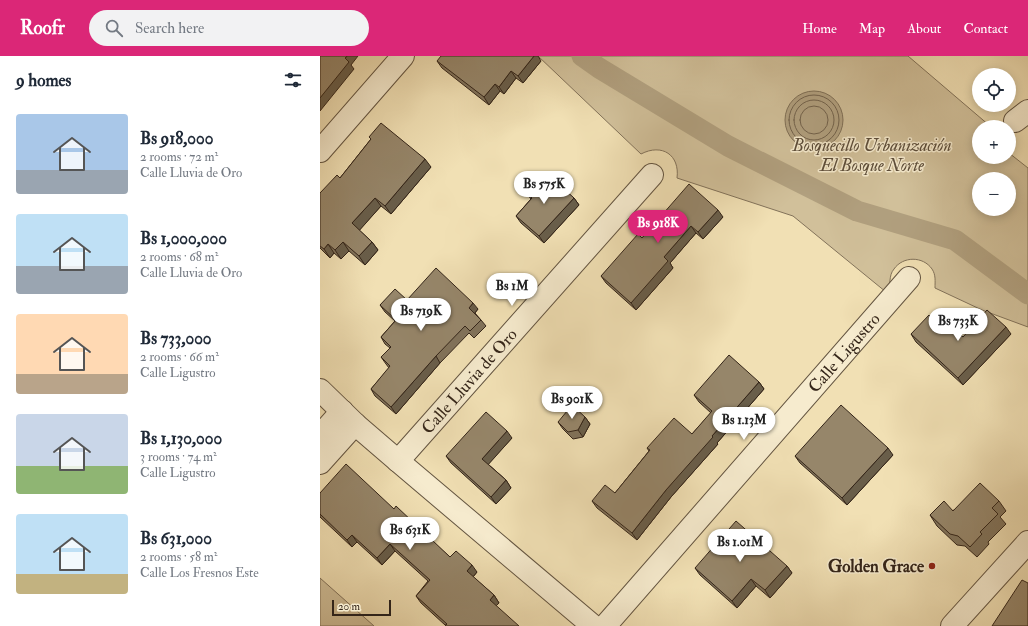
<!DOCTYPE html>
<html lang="en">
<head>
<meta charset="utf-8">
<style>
	:root { --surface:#fff; --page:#f2f2f3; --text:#1f2937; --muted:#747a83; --accent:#db2777 }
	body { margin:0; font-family:"IM FELL Double Pica",serif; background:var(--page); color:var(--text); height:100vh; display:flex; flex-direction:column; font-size:15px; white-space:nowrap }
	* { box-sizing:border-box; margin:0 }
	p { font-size:13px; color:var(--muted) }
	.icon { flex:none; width:22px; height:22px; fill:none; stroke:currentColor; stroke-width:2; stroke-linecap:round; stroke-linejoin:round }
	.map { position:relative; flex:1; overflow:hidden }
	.panel { display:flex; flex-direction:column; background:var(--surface); width:320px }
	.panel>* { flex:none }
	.tools { position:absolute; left:652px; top:12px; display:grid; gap:8px }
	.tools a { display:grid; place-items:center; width:44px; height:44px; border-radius:50%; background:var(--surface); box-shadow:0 2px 10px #0003; font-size:20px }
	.scale { position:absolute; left:12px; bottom:10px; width:59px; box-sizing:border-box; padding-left:4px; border:2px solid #342519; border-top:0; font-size:11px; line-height:14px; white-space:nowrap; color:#342519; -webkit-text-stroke:3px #f6ebce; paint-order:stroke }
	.price { position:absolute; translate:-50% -34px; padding:0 9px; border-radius:14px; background:#fff; color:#222; font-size:13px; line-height:26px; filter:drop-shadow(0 1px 2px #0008) }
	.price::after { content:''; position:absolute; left:50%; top:24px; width:12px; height:9px; margin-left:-6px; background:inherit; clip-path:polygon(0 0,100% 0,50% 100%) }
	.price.active { background:var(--accent); color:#fff }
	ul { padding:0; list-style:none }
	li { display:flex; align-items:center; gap:12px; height:100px; padding:0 16px }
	li span { display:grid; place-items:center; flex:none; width:112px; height:80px; border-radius:4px; color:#555 }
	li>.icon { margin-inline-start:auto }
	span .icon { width:48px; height:48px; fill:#fffc; stroke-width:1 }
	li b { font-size:17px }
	h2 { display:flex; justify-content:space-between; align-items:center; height:48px; padding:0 16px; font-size:17px }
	header { display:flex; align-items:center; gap:24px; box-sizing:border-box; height:56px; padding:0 20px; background:var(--accent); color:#fff }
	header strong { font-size:19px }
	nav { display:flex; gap:22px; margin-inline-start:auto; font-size:14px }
	.search { width:280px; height:36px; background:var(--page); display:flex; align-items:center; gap:10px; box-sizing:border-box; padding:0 14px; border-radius:22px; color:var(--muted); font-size:15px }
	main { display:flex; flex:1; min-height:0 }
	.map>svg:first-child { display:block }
	.green { fill:#d1c09a; stroke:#82725a; fill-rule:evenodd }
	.water { fill:#b1a07f; stroke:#7f6f56 }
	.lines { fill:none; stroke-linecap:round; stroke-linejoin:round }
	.shore { stroke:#72624c; stroke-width:1 }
	.canal { stroke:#b1a07f; stroke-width:21 }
	.minor-casing { stroke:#635440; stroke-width:24 }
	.minor { stroke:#f6ebce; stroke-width:22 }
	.wall { fill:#81735b; stroke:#342519 }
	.shaded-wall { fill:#695e4a; stroke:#342519 }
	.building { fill:#96866a; stroke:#342519 }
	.poi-dot { fill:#8f2418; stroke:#f6ebce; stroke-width:1.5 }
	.labels { text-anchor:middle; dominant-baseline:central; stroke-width:3; stroke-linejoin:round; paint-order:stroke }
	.park-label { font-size:17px; font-style:italic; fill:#5b4c39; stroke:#f6ebce }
	.street-label { font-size:17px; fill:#342519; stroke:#f6ebce }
	.poi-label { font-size:17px; font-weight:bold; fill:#342519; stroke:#f6ebce; text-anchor:end }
</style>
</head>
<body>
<header>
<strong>Roofr</strong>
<div class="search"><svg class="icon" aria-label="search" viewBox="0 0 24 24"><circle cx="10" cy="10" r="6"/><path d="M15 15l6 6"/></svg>Search here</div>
<nav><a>Home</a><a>Map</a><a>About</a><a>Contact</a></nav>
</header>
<main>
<section class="panel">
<h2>9 homes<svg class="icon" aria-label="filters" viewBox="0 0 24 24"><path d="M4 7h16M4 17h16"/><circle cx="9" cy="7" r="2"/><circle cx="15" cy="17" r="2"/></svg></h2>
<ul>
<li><span style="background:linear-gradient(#a9c7e8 70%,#9aa5b1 0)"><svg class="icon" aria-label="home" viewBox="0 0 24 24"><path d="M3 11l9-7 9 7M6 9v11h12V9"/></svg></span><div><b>Bs 918,000</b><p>2 rooms · 72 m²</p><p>Calle Lluvia de Oro</p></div></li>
<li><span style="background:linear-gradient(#bfe0f5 65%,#9aa5b1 0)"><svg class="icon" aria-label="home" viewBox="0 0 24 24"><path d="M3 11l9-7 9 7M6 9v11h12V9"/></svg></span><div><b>Bs 1,000,000</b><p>2 rooms · 68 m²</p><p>Calle Lluvia de Oro</p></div></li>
<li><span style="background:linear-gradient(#ffd9b3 75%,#b9a48a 0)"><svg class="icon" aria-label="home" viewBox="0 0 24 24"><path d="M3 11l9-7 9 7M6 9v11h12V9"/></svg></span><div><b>Bs 733,000</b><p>2 rooms · 66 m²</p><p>Calle Ligustro</p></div></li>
<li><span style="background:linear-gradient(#c9d6e8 65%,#8fb573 0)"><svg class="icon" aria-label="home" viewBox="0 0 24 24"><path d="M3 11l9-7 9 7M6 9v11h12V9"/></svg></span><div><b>Bs 1,130,000</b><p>3 rooms · 74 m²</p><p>Calle Ligustro</p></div></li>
<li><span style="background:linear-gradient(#bfe0f5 75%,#c2b280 0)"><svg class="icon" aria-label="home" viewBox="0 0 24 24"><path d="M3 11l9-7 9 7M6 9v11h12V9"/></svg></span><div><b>Bs 631,000</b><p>2 rooms · 58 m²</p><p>Calle Los Fresnos Este</p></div></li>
</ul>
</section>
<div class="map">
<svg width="708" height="570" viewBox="0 0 708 570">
	<rect width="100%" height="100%" fill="#f1e0b4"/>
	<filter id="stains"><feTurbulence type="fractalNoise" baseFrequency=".005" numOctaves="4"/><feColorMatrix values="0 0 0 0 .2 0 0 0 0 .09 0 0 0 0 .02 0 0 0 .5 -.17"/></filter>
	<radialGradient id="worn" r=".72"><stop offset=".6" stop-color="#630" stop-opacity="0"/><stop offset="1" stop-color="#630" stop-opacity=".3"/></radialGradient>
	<path class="green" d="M 218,0 L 588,0 L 670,70 L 671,71 L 659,71 L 659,101 L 689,101 L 689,97 L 708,112 L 708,271 L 662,254 L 615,232 C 615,225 616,219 612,213 C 603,200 583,200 574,213 C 568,220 572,228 566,236 L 473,160 L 357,122 C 360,99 342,87 321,98 ZM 659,123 L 689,123 L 689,153 L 659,153 Z
		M 0,522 L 54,570 L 0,570 Z"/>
	<path class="water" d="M465 64a29 29 0 1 1 58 0a29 29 0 1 1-58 0Z"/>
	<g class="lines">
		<path class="shore" d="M469 64a25 25 0 1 1 50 0a25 25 0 1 1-50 0Z
			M474 64a20 20 0 1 1 40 0a20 20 0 1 1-40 0Z
			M480 64a14 14 0 1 1 28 0a14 14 0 1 1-28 0Z"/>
		<path class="canal" d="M 262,0 L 279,12 L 408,90 L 537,155 L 635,184 L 708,238"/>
		<defs>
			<g id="minor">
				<path d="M 695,65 L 708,55"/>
				<path d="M 0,95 L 83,0"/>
				<path d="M 0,334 L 35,368 L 78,405 L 273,570"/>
				<path d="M 0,380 L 22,355"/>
				<path id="s1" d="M 78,405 L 332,119"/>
				<path d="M 0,407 L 35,368"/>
				<path id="s2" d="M 285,570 L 589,222"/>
				<path d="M 632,570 L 708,486"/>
			</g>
		</defs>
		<use href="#minor" class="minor-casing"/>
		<use href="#minor" class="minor"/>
	</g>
	<path class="wall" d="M 117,5 L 221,5 L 203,27 L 196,22 L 184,38 L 180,35 L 169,49 L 122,12 Z
		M 49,81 L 111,111 L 71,158 L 61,150 L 39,174 L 52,186 L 58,194 L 45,209 L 29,195 L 21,203 L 14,197 L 10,202 L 0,192 L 0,137 L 20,122 L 51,83 Z
		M 226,126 L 254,142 L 259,149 L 224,187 L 201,167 L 196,160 L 211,143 L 206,137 Z
		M 403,161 L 383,183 L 376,177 L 350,207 L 353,212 L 316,254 L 286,227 L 281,220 L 322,182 Z
		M 87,244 L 158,253 L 155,257 L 161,264 L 166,270 L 154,282 L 149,277 L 120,307 L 76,358 L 55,340 L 51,333 L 69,312 L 66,308 L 61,301 L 70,292 L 65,288 L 61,281 L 75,265 L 65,256 L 60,249 Z
		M 628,277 L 643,281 L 691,278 L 643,329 L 596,286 L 591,278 Z
		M 439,326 L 444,333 L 397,387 L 398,388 L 351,441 L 317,484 L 277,452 L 272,445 L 295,437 L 329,395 L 327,392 L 372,378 L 391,357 L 379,346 L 374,339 Z
		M 265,361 L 270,368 L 263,381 L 253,383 L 243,373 L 238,366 Z
		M 192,382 L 168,408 L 186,424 L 191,432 L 176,448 L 131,407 L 126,400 Z
		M 573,399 L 527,449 L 480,407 L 475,400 Z
		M 0,437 L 74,453 L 130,501 L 157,516 L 153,521 L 174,539 L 179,547 L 176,550 L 125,569 L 101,547 L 96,540 L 108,525 L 75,495 L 62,509 L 37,486 L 32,491 L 0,461 Z
		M 679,445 L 686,455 L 680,461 L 686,468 L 668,486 L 669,488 L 657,501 L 645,490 L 637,489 L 617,470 L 610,459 Z
		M 467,510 L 472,517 L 450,542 L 436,530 L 417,552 L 380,519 L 375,512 Z"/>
	<path class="shaded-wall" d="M 27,0 L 38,0 L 31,9 L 34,13 L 0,55 L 0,42 Z
		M 214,0 L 218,0 L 221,5 L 203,27 L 198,20 Z
		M 191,15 L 196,22 L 184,38 L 179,31 Z
		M 175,28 L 180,35 L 169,49 L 164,41 Z
		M 105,103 L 111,111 L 71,158 L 65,150 Z
		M 55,142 L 61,150 L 38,176 L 32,167 Z
		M 254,142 L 259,149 L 224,187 L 219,180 Z
		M 398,154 L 403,161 L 383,183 L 378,176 Z
		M 371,170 L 376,177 L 350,207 L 353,212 L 316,254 L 311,247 L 344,201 Z
		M 23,186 L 29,195 L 21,203 L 15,194 Z
		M 52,186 L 58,194 L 45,209 L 39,200 Z
		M 8,188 L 14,197 L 10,202 L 4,193 Z
		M 153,247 L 158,253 L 153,259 L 149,252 Z
		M 686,271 L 691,278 L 643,329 L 638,322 Z
		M 116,300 L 120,307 L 76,358 L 71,351 Z
		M 439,326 L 444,333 L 397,387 L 398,388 L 351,441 L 317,484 L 312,477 L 346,434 L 392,380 Z
		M 265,361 L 270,368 L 263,381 L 258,374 Z
		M 187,375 L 192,382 L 167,410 L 162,403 Z
		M 568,392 L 573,399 L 527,449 L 522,442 Z
		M 186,424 L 191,432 L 176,448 L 171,441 Z
		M 32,479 L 37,486 L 32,491 L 27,484 Z
		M 70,488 L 75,495 L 62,509 L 57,502 Z
		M 152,509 L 157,516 L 152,522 L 147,515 Z
		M 467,510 L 472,517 L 450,542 L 445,534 Z
		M 431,523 L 436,530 L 417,552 L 412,545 Z
		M 174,539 L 179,547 L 175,551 L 170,544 Z"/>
	<path class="building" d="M 0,0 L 27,0 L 25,2 L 29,6 L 0,42 Z
		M 121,0 L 214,0 L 198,20 L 191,15 L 179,31 L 175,28 L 164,41 L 117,5 Z
		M 61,67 L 105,103 L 65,150 L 55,142 L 32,167 L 52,186 L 39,200 L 23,186 L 15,194 L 8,188 L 4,193 L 0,190 L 0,137 L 17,119 L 20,122 L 51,83 L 49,81 Z
		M 220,121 L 226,126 L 231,121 L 254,142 L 219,180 L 196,160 L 212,142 L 206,137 Z
		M 369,128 L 398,154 L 378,176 L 371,170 L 344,201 L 348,205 L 311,247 L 281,220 L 318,178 L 322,182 Z
		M 116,212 L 153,247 L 149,252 L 161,264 L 150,275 L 145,270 L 116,300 L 71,351 L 51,333 L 70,310 L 61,301 L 71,291 L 61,281 L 76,264 L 60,249 L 75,233 L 87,244 Z
		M 667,254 L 686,271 L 638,322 L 591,278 L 609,259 L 628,277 L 633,272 L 643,281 Z
		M 409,299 L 439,326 L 392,380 L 393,381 L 346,434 L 312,477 L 272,445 L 285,429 L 295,437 L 330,394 L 327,392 L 354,362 L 372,378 L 392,355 L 374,339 Z
		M 252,349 L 265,361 L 258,374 L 248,376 L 238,366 Z
		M 521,349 L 568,392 L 522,442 L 475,400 Z
		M 166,356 L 187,375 L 162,403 L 186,424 L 171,441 L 126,400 Z
		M 26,408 L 74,453 L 76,450 L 130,501 L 136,495 L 152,509 L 147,515 L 174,539 L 170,544 L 199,570 L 125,570 L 127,568 L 96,540 L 110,524 L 70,488 L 57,502 L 32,479 L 27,484 L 0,458 L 0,437 Z
		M 660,427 L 679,445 L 672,452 L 678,458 L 660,476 L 662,478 L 650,491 L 638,480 L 630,478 L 610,459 L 624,445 L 633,455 Z
		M 416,465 L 467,510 L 445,534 L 431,523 L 412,545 L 375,512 Z
		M 702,524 L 708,527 L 708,570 L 672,570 Z"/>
	<circle class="poi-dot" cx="612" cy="510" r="4"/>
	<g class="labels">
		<g class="park-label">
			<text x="552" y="89">Bosquecillo Urbanización<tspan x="552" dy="20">El Bosque Norte</tspan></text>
		</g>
		<g class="street-label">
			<text stroke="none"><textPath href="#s2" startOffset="363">Calle Ligustro</textPath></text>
			<text stroke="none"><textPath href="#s1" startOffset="107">Calle Lluvia de Oro</textPath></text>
		</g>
		<g class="poi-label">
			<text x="604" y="510">Golden Grace</text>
		</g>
	</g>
	<rect width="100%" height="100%" filter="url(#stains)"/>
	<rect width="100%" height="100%" fill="url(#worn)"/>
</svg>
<div class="tools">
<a><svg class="icon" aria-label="locate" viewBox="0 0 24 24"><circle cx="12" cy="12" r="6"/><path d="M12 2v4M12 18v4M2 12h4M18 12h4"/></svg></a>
<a>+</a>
<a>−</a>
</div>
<div class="scale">20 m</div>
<b class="price" style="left:224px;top:149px">Bs 575K</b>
<b class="price active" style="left:338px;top:188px">Bs 918K</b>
<b class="price" style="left:192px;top:251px">Bs 1M</b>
<b class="price" style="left:101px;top:276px">Bs 719K</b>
<b class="price" style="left:638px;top:286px">Bs 733K</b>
<b class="price" style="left:252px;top:364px">Bs 901K</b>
<b class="price" style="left:424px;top:385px">Bs 1.13M</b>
<b class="price" style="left:90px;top:495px">Bs 631K</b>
<b class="price" style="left:420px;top:507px">Bs 1.01M</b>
</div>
</main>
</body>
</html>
